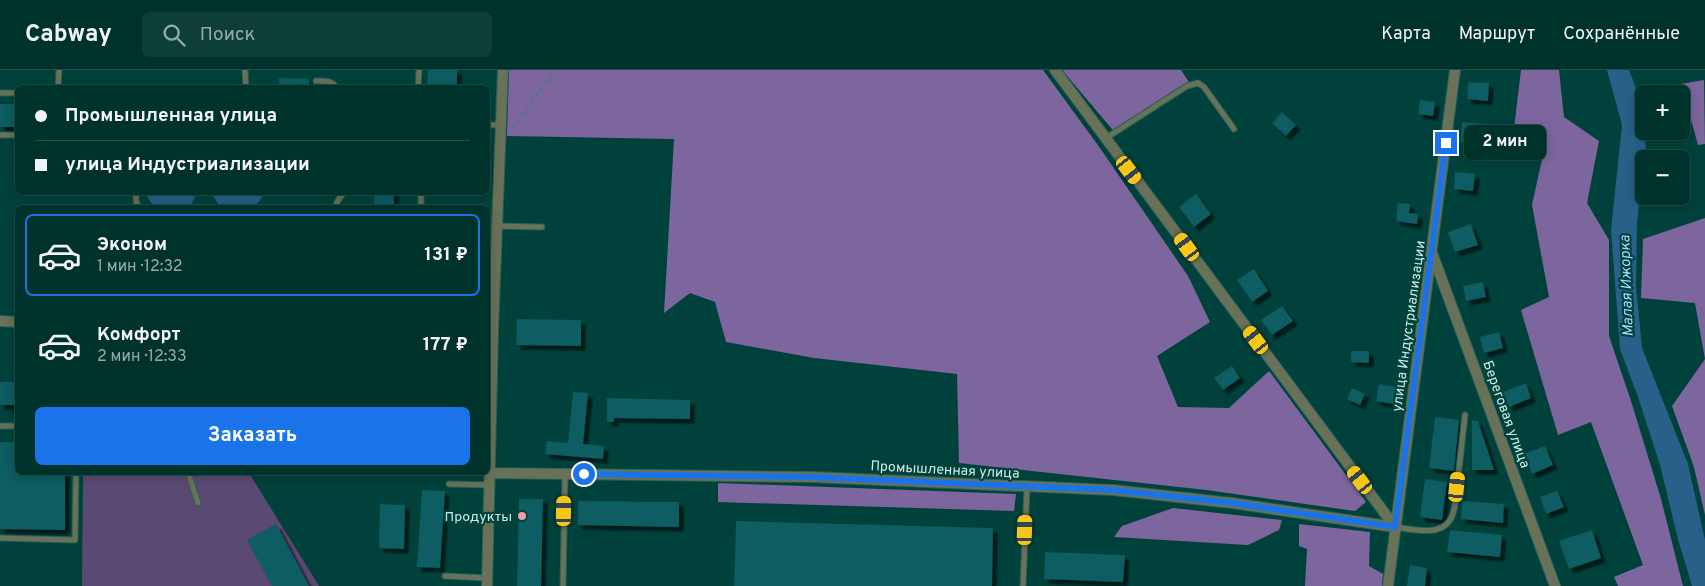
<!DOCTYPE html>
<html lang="ru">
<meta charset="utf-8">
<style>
body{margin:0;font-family:Overpass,sans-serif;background:#0e3e38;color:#f1f3f6;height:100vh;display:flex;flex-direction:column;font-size:19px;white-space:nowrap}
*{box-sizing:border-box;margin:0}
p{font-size:16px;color:#95aaa9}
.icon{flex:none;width:28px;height:28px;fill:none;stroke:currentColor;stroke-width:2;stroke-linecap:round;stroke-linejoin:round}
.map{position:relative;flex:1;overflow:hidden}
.details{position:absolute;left:15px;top:135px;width:475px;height:270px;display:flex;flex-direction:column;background:#00322c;border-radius:8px;box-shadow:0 2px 12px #0003,0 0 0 1px #224d48}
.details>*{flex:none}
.top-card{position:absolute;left:15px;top:15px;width:475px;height:110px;border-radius:8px;box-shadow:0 2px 12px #0003,0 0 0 1px #224d48;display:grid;align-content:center;height:110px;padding:0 20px;background:#00322c}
.controls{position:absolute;left:1635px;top:15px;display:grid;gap:10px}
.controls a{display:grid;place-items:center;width:55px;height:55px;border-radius:8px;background:#00322c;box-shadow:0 2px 12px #0003,0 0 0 1px #224d48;font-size:25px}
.end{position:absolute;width:22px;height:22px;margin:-11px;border:6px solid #1a73e8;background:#fff;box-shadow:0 0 0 2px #fff}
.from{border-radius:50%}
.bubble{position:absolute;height:35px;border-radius:8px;background:#00322c;box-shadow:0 2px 12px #0003,0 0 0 1px #224d48;font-size:16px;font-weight:700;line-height:35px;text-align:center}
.car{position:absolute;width:15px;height:30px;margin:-15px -8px;border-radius:6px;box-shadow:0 0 4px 1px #0007;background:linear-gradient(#f5c518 24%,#345 0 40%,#f5c518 0 76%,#345 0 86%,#f5c518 0)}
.top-card b{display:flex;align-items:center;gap:18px;height:48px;font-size:19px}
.top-card b+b{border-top:1px solid #224d48}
.top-card i{width:12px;height:12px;background:#f1f3f6}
ul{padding:9px 0 0;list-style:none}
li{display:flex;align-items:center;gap:15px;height:82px;margin:0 10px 8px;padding:0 10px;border:2px solid transparent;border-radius:8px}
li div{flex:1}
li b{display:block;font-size:19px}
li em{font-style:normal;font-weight:700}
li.active{border-color:#1a73e8}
li>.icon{width:45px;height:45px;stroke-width:1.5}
.action{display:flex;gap:10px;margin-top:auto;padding:10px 20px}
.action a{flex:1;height:58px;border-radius:8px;background:#1a73e8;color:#fff;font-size:20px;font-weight:700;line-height:58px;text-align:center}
header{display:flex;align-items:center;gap:30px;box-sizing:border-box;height:70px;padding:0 25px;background:#00322c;border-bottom:1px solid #224d48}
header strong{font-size:24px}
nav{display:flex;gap:28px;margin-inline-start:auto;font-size:18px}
.search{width:350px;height:45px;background:#0e3e38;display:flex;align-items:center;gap:12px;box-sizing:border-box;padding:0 18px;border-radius:8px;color:#95aaa9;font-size:19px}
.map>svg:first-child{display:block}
.green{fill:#5a4972}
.forest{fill:#7d659e}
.water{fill:#27618a}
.building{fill:#085d63;filter:url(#shadow)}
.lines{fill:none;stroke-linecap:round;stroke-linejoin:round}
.lane-casing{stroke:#24615a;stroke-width:7}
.street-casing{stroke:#24615a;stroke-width:12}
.path{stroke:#467d76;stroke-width:2;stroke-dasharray:4 4;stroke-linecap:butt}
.lane{stroke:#697258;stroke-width:5}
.street{stroke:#697258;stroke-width:10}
.route{stroke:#1a73e8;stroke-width:6}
.poi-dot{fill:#f19ab0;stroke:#00423b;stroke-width:2}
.labels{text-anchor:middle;stroke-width:4.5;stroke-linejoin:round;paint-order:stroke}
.street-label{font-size:14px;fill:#c9ede6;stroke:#00423b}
.poi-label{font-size:14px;fill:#c9ede6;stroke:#00423b;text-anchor:end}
.water-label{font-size:15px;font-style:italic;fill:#a9d8fe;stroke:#00423b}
</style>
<header>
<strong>Cabway</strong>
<div class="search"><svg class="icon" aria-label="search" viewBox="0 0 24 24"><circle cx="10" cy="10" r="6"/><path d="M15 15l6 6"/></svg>Поиск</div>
<nav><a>Карта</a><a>Маршрут</a><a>Сохранённые</a></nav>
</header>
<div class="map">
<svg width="1705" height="516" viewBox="0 0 1705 516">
<defs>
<filter id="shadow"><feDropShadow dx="4.5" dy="4.5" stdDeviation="1" flood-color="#0009"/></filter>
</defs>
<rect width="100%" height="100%" fill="#00423b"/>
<!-- green -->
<path class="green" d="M83 402 249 403 319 516H82Z"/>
<!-- forest -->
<path class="forest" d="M509 0H1043L1100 78 1188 206 1210 252 1157 286 1178 337 1229 338 1269 301 1366 432 1355 441 1206 420 959 393 957 304 814 288 726 272 715 232 690 223 664 243 674 69 507 66Z
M1062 0H1181L1189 12 1117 65Z
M1521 0H1559L1564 47 1599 71 1587 133 1609 170V266L1632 334 1661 429 1683 516H1618L1614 507 1643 495 1591 352 1558 365 1521 240 1549 227 1532 135 1544 80 1512 75Z
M1704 10 1705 74 1698 75 1681 14Z
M1705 148V445L1694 397 1672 336 1705 289 1695 233 1641 228 1643 169Z
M718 413 1016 424 1014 441 718 432Z
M1173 438 1282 450 1279 460 1248 475 1114 467 1122 456Z
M1299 454 1370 462 1369 496 1383 504 1382 516H1305L1307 479 1299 476Z"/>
<!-- water -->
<path class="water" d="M1607 0H1629L1636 18 1646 76 1637 152 1636 217 1642 278 1688 394 1705 470V516H1692L1678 469 1660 395 1638 327 1620 279 1611 160 1622 55Z
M145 123V122L197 123 192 133 185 138 157 137 152 134Z
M211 123V122L264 123C256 143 241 138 222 137L219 135Z"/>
<!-- building -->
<path class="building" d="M428 0H457V18H427Z
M279 8 309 9V18H279Z
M1468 12 1489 13 1488 31 1467 29Z
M1420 30 1435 32 1433 46 1418 44Z
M0 34H18V57H0Z
M1282 42 1296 55 1286 66 1272 53Z
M1462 52 1487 54 1486 74 1460 72Z
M1455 102 1475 104 1473 121 1454 119Z
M374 122H394V138H374Z
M1196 124 1211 144 1194 157 1179 137Z
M1398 133 1410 134 1409 143 1418 144 1417 154 1396 151Z
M1471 154 1478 175 1455 182 1448 162Z
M1254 199 1268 221 1252 232 1237 210Z
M1483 212 1486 227 1466 231 1463 216Z
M1282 236 1293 251 1272 265 1261 250Z
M517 249 581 250V276L516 275Z
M1499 262 1503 278 1484 283 1480 267Z
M1351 281H1369V293L1351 292Z
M1232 296 1240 308 1223 320 1214 308Z
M0 312H18V335H0Z
M1526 313 1531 328 1509 337 1503 322Z
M1379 314 1396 317 1393 334 1376 331Z
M1352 318 1365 324 1360 335 1347 329Z
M573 322 588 323 583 374 604 376 603 389 545 384 547 371 568 373Z
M607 328 690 330V349L614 348V352H607Z
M1435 347 1459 350 1454 401 1429 398Z
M1472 350 1478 351 1494 400H1472Z
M0 372H18V402H65V460L0 459Z
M1545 376 1553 395 1532 404 1524 384Z
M1425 409 1447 412 1442 450 1420 447Z
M422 420 445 421 440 498 417 497Z
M1557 421 1564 437 1546 444 1540 427Z
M519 429H543L541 516H517Z
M578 431 679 432V457L578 455Z
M1462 431 1504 434 1503 453 1461 449Z
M380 434 405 435 404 479 379 478Z
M736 451 993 458 992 516H734Z
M276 454 309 516H272L247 470Z
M1450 460 1502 465 1500 487 1447 482Z
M1592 460 1601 488 1569 499 1559 471Z
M1045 482 1125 485 1123 512 1044 509Z
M1410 495 1427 498 1425 516H1407Z"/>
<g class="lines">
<defs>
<path id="lane" d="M245 0 246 18
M316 11C323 11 332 10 337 18
M58 18 59 0
M418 18 419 0
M0 23H18
M488 55H501
M0 65H18
M1106 68 1187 16 1198 13 1204 17 1234 59
M136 122V131L139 138
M336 138 337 132 344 122
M421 138V122
M497 156 542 157
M0 356H18
M188 402 198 433
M449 414 490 415
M1395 457C1411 459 1440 467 1450 450 1453 446 1454 440 1455 435L1465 345
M0 468 75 470 76 402
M445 506 487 508
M563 516 565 404
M1023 516 1027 417"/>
<path id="street" d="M1055 0 1395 457
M1432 183 1555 516
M0 251 18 252
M491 403 812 407 1113 420 1232 433 1395 457
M487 516 493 260 503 0
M1388 516 1455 0"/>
</defs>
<!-- lane casing -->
<use href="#lane" class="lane-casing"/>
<!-- street casing -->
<use href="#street" class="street-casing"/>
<!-- path -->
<path class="path" d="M512 58 555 0"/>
<!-- lane -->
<use href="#lane" class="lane"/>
<!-- street -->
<use href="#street" class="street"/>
</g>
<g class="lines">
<!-- route -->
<path class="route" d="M584 404 812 407 1113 420 1232 433 1395 457 1446 73"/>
</g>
<!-- markers -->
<circle class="poi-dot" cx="522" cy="446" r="5"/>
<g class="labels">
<!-- street labels -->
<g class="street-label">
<text transform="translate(1408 256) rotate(-82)" y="5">улица Индустриализации</text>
<text transform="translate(1507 344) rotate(70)" y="5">Береговая улица</text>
<text transform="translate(945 399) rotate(3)" y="5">Промышленная улица</text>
</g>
<!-- poi labels -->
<g class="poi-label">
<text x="512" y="451">Продукты</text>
</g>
<!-- water labels -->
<g class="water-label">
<text transform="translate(1626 216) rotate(-92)" y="5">Малая Ижорка</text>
</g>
</g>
</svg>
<div class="controls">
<a>+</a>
<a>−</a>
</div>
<i class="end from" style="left:584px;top:404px"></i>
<i class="end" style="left:1446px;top:73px"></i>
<div class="bubble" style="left:1464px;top:55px;width:82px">2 мин</div>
<i class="car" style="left:1129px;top:100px;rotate:143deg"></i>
<i class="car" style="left:1187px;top:177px;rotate:324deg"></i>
<i class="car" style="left:1256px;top:270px;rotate:323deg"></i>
<i class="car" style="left:1360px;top:410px;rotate:323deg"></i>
<i class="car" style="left:1457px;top:417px;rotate:6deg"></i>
<i class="car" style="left:564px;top:441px;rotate:1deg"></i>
<i class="car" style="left:1025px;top:460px;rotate:2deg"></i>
<div class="top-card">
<b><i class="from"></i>Промышленная улица</b>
<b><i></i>улица Индустриализации</b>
</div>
<section class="details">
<ul>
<li class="active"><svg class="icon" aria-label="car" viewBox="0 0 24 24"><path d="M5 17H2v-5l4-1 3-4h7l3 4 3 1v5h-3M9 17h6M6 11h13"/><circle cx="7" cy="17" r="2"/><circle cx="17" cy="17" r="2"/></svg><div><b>Эконом</b><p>1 мин · 12:32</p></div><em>131 ₽</em></li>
<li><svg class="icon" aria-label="car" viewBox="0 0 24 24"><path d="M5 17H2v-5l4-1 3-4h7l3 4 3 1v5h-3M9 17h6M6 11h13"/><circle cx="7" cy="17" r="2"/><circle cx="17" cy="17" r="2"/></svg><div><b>Комфорт</b><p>2 мин · 12:33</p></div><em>177 ₽</em></li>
</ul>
<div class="action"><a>Заказать</a></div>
</section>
</div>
